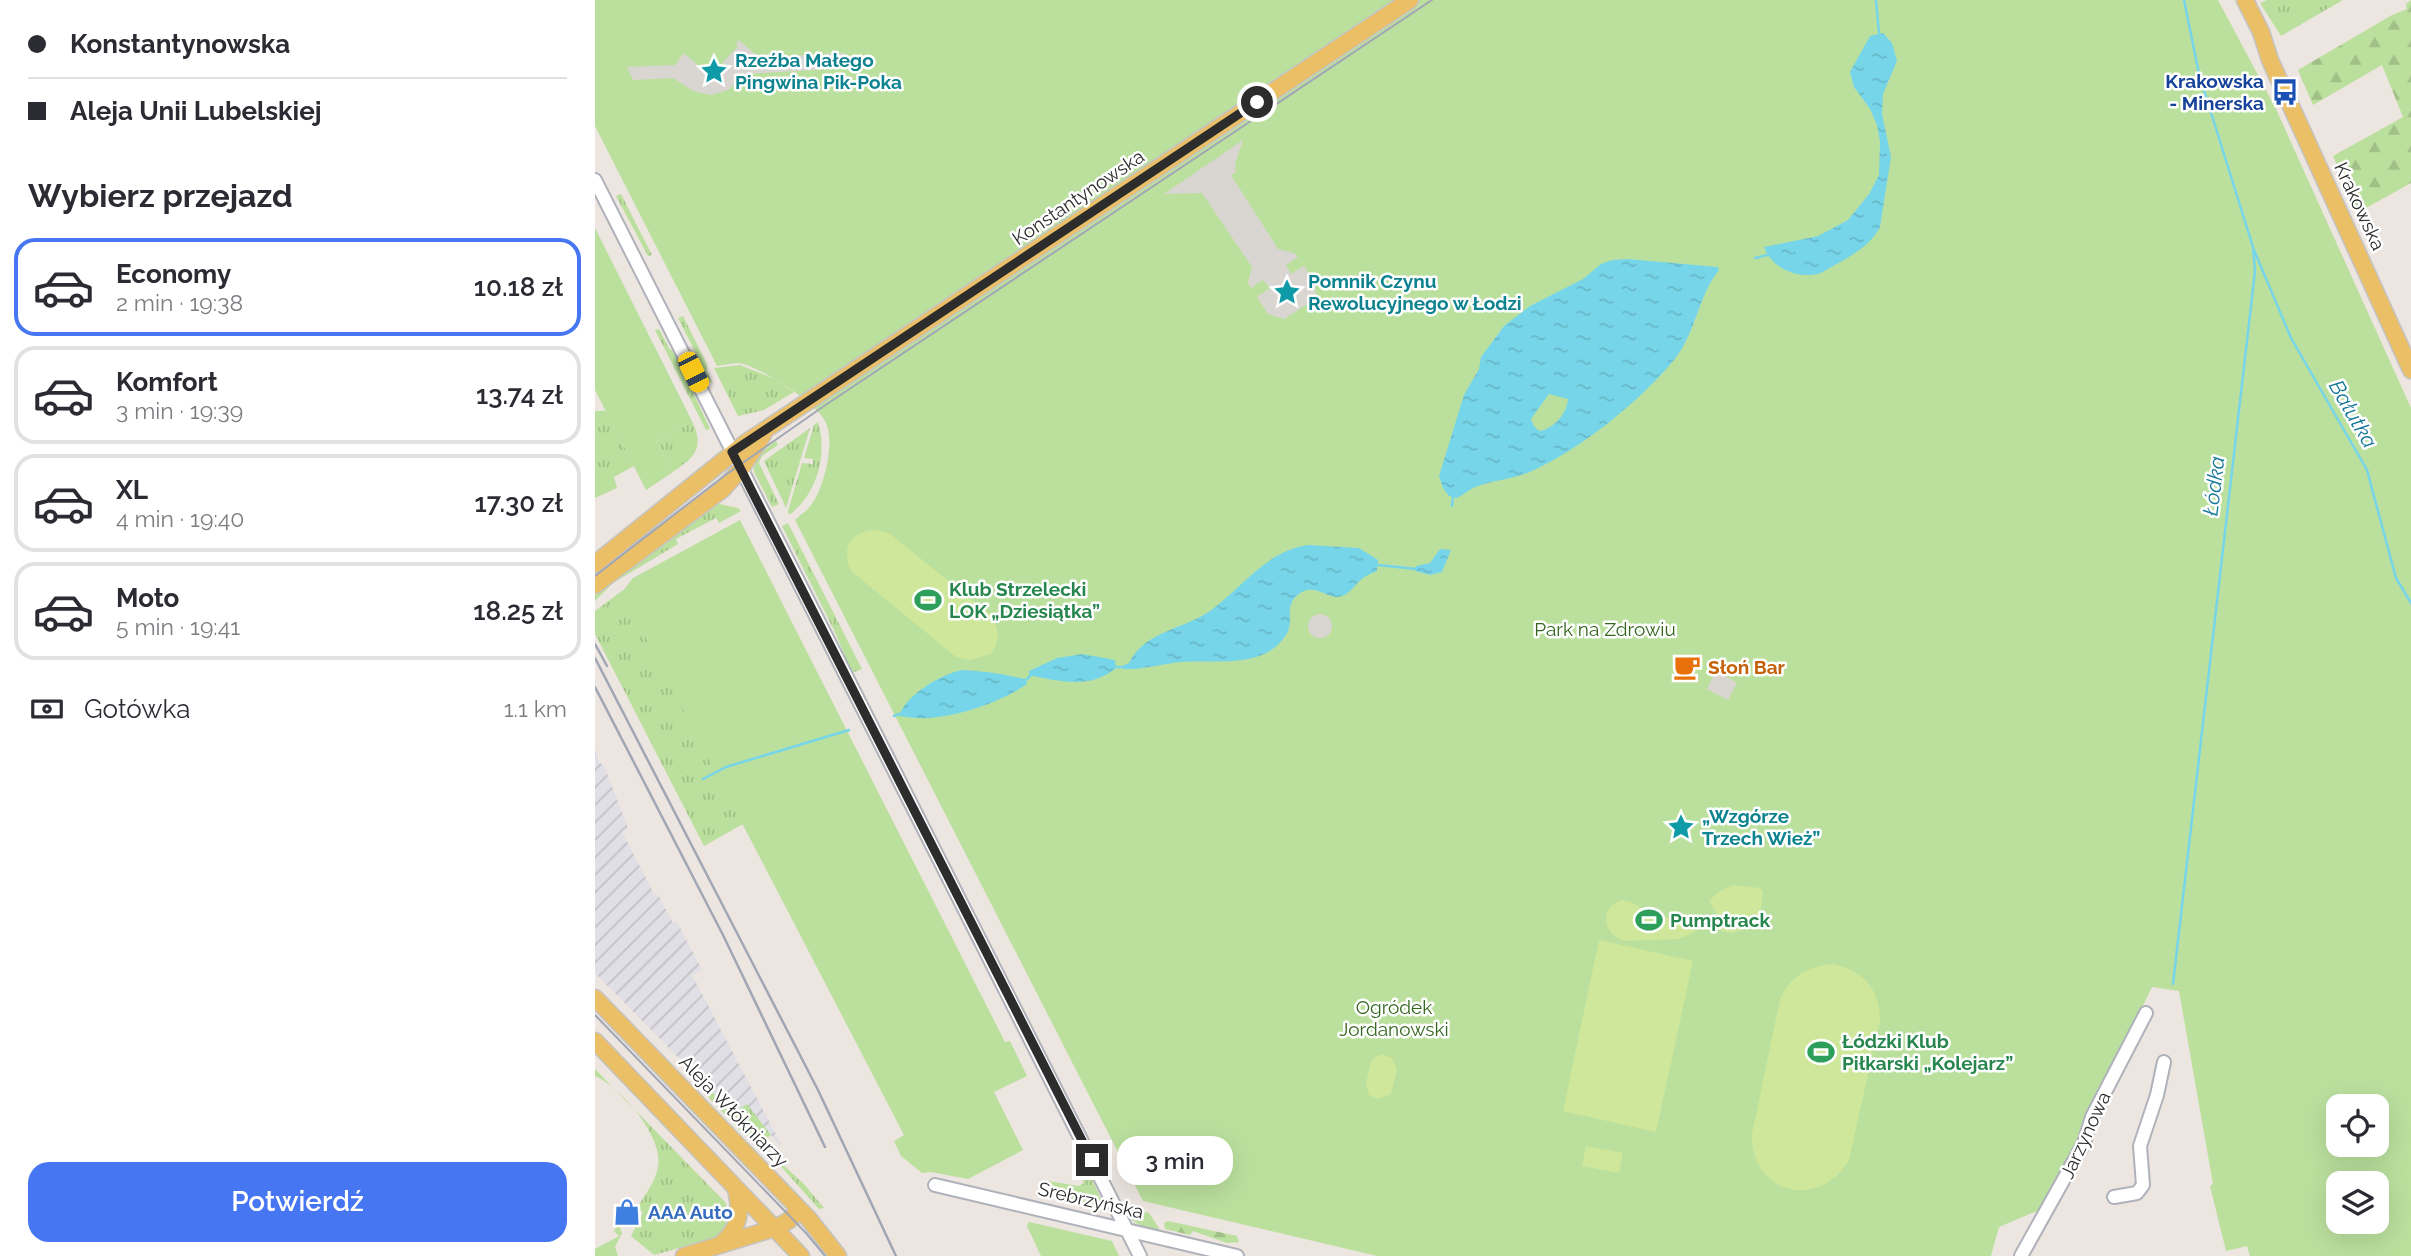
<!DOCTYPE html>
<html lang="pl">
<meta charset="utf-8">
<style>
body{margin:0;font-family:Raleway,sans-serif;background:#f2f2f3;color:#2b2b33;height:100vh;display:flex;flex-direction:column;font-size:26px;white-space:nowrap}
*{box-sizing:border-box;margin:0}
p{font-size:23px;color:#7c7c81}
.icon{flex:none;width:38px;height:38px;fill:none;stroke:currentColor;stroke-width:2;stroke-linecap:round;stroke-linejoin:round}
.map{position:relative;flex:1;overflow:hidden}
.drawer{display:flex;flex-direction:column;background:#fff;width:595px}
.drawer>*{flex:none}
.top-card{display:grid;align-content:center;height:154px;padding:0 28px;background:#fff}
.fabs{position:absolute;left:1731px;top:1094px;display:grid;gap:14px}
.fabs a{display:grid;place-items:center;width:63px;height:63px;border-radius:14px;background:#fff;box-shadow:0 7px 28px #0002;font-size:35px}
.end{position:absolute;width:32px;height:32px;margin:-16px;border:9px solid #2c2c2c;background:#fff;box-shadow:0 0 0 4px #fff}
.from{border-radius:50%}
.bubble{position:absolute;height:49px;border-radius:21px;background:#fff;box-shadow:0 7px 28px #0002;font-size:23px;font-weight:600;line-height:49px;text-align:center}
.car{position:absolute;width:21px;height:42px;margin:-21px -10px;border-radius:9px;box-shadow:0 0 5px 2px #0007;background:linear-gradient(#f5c518 24%,#345 0 40%,#f5c518 0 76%,#345 0 86%,#f5c518 0)}
.top-card b{display:flex;align-items:center;gap:24px;height:66px;font-size:26px}
.top-card b+b{border-top:2px solid #e1e1e2}
.top-card i{width:18px;height:18px;background:#2b2b33}
ul{padding:0;list-style:none}
li{display:flex;align-items:center;gap:21px;height:98px;margin:0 14px 10px;padding:0 14px;border:4px solid #e1e1e2;border-radius:21px}
li div{flex:1}
li b{display:block;font-size:26px}
li em{font-style:normal;font-weight:600}
li.current{border-color:#4776f2}
li>.icon{width:63px;height:63px;stroke-width:1.5}
h2{padding:0 28px;font-size:32px;line-height:84px}
.pay{display:flex;align-items:center;gap:18px;height:77px;padding:0 28px;font-size:26px}
.pay p{margin-inline-start:auto}
.cta{display:flex;gap:14px;margin-top:auto;padding:14px 28px}
.cta a{flex:1;height:80px;border-radius:21px;background:#4776f2;color:#fff;font-size:28px;font-weight:600;line-height:80px;text-align:center}
main{display:flex;flex:1;min-height:0}
.map>svg:first-child{display:block}
.industrial{fill:url(#industrial-furrows)}
.grass{fill:url(#grass-tufts)}
.forest{fill:url(#forest-firs)}
.park{fill:#bbe09e;fill-rule:evenodd}
.pitch{fill:#cee79a}
.plaza{fill:#d9d5d1}
.water{fill:url(#water-ripples);fill-rule:evenodd}
.lines{fill:none;stroke-linecap:round;stroke-linejoin:round}
.stream{stroke:#77d5e9;stroke-width:2.5}
.minor-casing{stroke:#afb2bb;stroke-width:16}
.major-casing{stroke:#c4c4c4;stroke-width:19}
.minor{stroke:#fff;stroke-width:12}
.major{stroke:#ebbf66;stroke-width:16}
.tram{stroke:#a1a6b5;stroke-width:2}
.rail{stroke:#a1a6b5;stroke-width:2.5}
.route{stroke:#2c2c2c;stroke-width:9}
.labels{text-anchor:middle;stroke-width:5;stroke-linejoin:round;paint-order:stroke}
.culture-label{font-size:19px;font-weight:bold;fill:#0d838f;stroke:#fff;text-anchor:start}
.transit-label{font-size:19px;font-weight:bold;fill:#164399;stroke:#fff;text-anchor:end}
.street-label{font-size:19px;fill:#2c2c2c;stroke:#fff}
.leisure-label{font-size:19px;font-weight:bold;fill:#27864d;stroke:#fff;text-anchor:start}
.park-label{font-size:19px;fill:#34661e;stroke:#fff}
.food-label{font-size:19px;font-weight:bold;fill:#c56008;stroke:#fff;text-anchor:start}
.shop-label{font-size:19px;font-weight:bold;fill:#366cbe;stroke:#fff;text-anchor:start}
.water-label{font-size:21px;font-style:italic;fill:#147698;stroke:#fff}
</style>
<main>
<section class="drawer">
<div class="top-card">
<b><i class="from"></i>Konstantynowska</b>
<b><i></i>Aleja Unii Lubelskiej</b>
</div>
<h2>Wybierz przejazd</h2>
<ul>
<li class="current"><svg class="icon" aria-label="car" viewBox="0 0 24 24"><path d="M5 17H2v-5l4-1 3-4h7l3 4 3 1v5h-3M9 17h6M6 11h13"/><circle cx="7" cy="17" r="2"/><circle cx="17" cy="17" r="2"/></svg><div><b>Economy</b><p>2 min · 19:38</p></div><em>10.18 zł</em></li>
<li><svg class="icon" aria-label="car" viewBox="0 0 24 24"><path d="M5 17H2v-5l4-1 3-4h7l3 4 3 1v5h-3M9 17h6M6 11h13"/><circle cx="7" cy="17" r="2"/><circle cx="17" cy="17" r="2"/></svg><div><b>Komfort</b><p>3 min · 19:39</p></div><em>13.74 zł</em></li>
<li><svg class="icon" aria-label="car" viewBox="0 0 24 24"><path d="M5 17H2v-5l4-1 3-4h7l3 4 3 1v5h-3M9 17h6M6 11h13"/><circle cx="7" cy="17" r="2"/><circle cx="17" cy="17" r="2"/></svg><div><b>XL</b><p>4 min · 19:40</p></div><em>17.30 zł</em></li>
<li><svg class="icon" aria-label="car" viewBox="0 0 24 24"><path d="M5 17H2v-5l4-1 3-4h7l3 4 3 1v5h-3M9 17h6M6 11h13"/><circle cx="7" cy="17" r="2"/><circle cx="17" cy="17" r="2"/></svg><div><b>Moto</b><p>5 min · 19:41</p></div><em>18.25 zł</em></li>
</ul>
<div class="pay"><svg class="icon" aria-label="cash" viewBox="0 0 24 24"><path d="M3 7h18v10H3z"/><circle cx="12" cy="12" r="2"/></svg>Gotówka<p>1.1 km</p></div>
<div class="cta"><a>Potwierdź</a></div>
</section>
<div class="map">
<svg width="1816" height="1256" viewBox="0 0 1816 1256">
<defs>
<pattern id="industrial-furrows" width="10" height="10" patternUnits="userSpaceOnUse" patternTransform="scale(1.75)"><rect width="10" height="10" fill="#e0dfe6"/><path d="M-1 1l2-2M0 10L10 0M9 11l2-2" fill="none" stroke="#c0c0c5"/></pattern>
<pattern id="grass-tufts" width="24" height="20" patternUnits="userSpaceOnUse" patternTransform="scale(1.75)"><rect width="24" height="20" fill="#bbe09e"/><path d="M3 7l-1-3M5 7V3M7 7l1-3M15 17l-1-3M17 17v-4M19 17l1-3" fill="none" stroke="#a1c088"/></pattern>
<pattern id="forest-firs" width="22" height="20" patternUnits="userSpaceOnUse" patternTransform="scale(1.75)"><rect width="22" height="20" fill="#bbe09e"/><path d="M5 1l3.5 6h-7zM16 11l3.5 6h-7z" fill="#a1c088"/></pattern>
<pattern id="water-ripples" width="26" height="14" patternUnits="userSpaceOnUse" patternTransform="scale(1.75)"><rect width="26" height="14" fill="#77d5e9"/><path d="M2 4q2-2 4 0t4 0M15 11q2-2 4 0t4 0" fill="none" stroke="#67b7c8"/></pattern>
</defs>
<rect width="100%" height="100%" fill="#ede5df"/>
<!-- industrial -->
<path class="industrial" d="M0 750 4 762 9 766 33 828 27 832 60 896 63 895 78 923 82 922 107 970 97 975 186 1144 184 1145 152 1105 138 1113 0 973Z"/>
<!-- grass -->
<path class="grass" d="M1672 0H1748L1686 36 1665 3Z
M26 194 57 255 53 256 21 196Z
M88 316 112 364V371L118 384 106 375 108 367 83 318Z
M64 329 75 350 78 349 115 429 111 430 60 330Z
M145 365 180 379 199 392 169 410 143 416 119 368Z
M0 411H11L39 466 19 477 22 488 0 498Z
M97 421C110 448 100 457 78 472L61 442Z
M223 422C233 454 222 495 194 515L193 511 207 463 218 464V459L209 458 219 425Z
M215 428 191 508 169 461Z
M181 441 183 445 167 456 164 463 184 504 177 507 159 472C158 455 169 450 181 441Z
M120 503 143 508 146 511 124 523 121 518 81 539 83 544 18 583 0 601V593L25 578Z
M193 523 267 669 257 673 239 630 187 526Z
M28 590 148 824 109 846 0 634V611Z
M0 1069 130 1202 137 1219 127 1236 59 1255 36 1236 48 1212 42 1209 34 1222H28L25 1228 27 1233 20 1247 23 1256H0V1249L24 1236 19 1231 28 1217 34 1220C43 1204 60 1185 63 1167 69 1137 26 1087 0 1076Z
M107 1082 138 1113 152 1104 176 1135 165 1144 208 1183 229 1208 224 1209 165 1143 147 1133 114 1098Z
M481 1146 509 1205 508 1208C484 1211 470 1195 453 1181L484 1186 489 1183 478 1160Z
M539 1206 542 1210 554 1213 564 1228 563 1231C547 1227 537 1224 529 1208Z"/>
<!-- forest -->
<path class="forest" d="M1816 0V183L1762 213 1738 156 1808 117 1787 65 1718 105 1703 70 1797 15 1812 9 1811 4Z
M573 1221 642 1236 644 1242 632 1243 598 1231 595 1235 570 1229 569 1223Z"/>
<!-- park -->
<path class="park" d="M0 0H1623L1681 109 1816 408V1256H1655L1652 1246 1631 1251 1615 1186 1618 1184 1584 991 1557 987 1528 1047 1502 1090 1484 1138 1447 1209 1404 1227 1396 1256H782L548 1201 200 520C205 515 212 511 216 505 229 489 240 443 231 423 224 404 163 365 143 363 137 363 129 365 122 366L0 126ZM1743 1106H1782V1144H1743ZM1743 1183H1782V1222H1743Z
M0 228 97 421 61 442 78 472 51 490 0 390Z
M145 520 410 1042 415 1041 432 1076 399 1092 428 1150 373 1179 336 1172 327 1173 306 1156 299 1141 309 1135 27 592 38 578Z
M434 1222 517 1241 524 1256H446L432 1226Z"/>
<!-- pitch -->
<path class="pitch" d="M279 530 294 533 398 617C404 630 405 642 396 654L375 660 361 657 256 571C246 550 255 531 279 530Z
M1137 885 1165 888 1168 892 1166 910 1163 920 1158 925 1137 933 1127 931 1123 925V916L1114 901 1122 893Z
M1027 900 1036 902 1062 917 1097 919 1101 928 1099 933 1083 939 1030 941C1008 935 1003 907 1027 900Z
M1004 940 1098 961 1061 1132 968 1111Z
M1237 964C1267 970 1285 988 1285 1020L1254 1160C1224 1211 1155 1194 1157 1134L1185 999C1196 976 1212 967 1237 964Z
M786 1054 797 1058 802 1069 796 1094 783 1099 774 1095 771 1084 776 1061Z
M991 1146 1028 1153 1024 1173 987 1166Z"/>
<!-- plaza -->
<path class="plaza" d="M144 40 161 55 171 54 175 57 250 53 243 67 239 66 237 69 152 74 133 90 116 95 98 91 78 78 38 80 32 67 80 65 89 53 107 69 115 72 119 68H123L143 46 141 44Z
M648 140 640 164 641 172 636 175 683 249 699 253 703 257 691 265 696 274 709 266 721 283 720 299 689 319 673 314 662 297 675 288 668 280 656 288 653 283 657 267 607 193 569 194Z
M713 626a12 12 0 1 1 24 0a12 12 0 1 1-24 0Z
M1121 671 1142 683 1133 700 1112 689Z"/>
<!-- water -->
<path class="water" d="M1288 33 1297 43 1302 61 1288 94 1287 114 1296 157 1285 227C1274 249 1246 261 1226 273 1204 280 1177 269 1169 247L1223 236 1253 220 1274 194 1284 175 1285 142 1282 125 1275 109 1259 87 1255 72 1275 36Z
M1033 259 1123 267 1124 270C1103 296 1101 333 1079 360 1045 401 986 449 937 471 919 479 898 480 880 487 874 490 868 495 862 498L854 496 848 488 844 476 869 395 884 369 886 357 909 326 935 306 988 279 1006 264 1017 260ZM954 394 973 399C972 413 959 429 944 431L939 426 936 419Z
M713 545 764 548 783 560 782 571C777 573 772 575 768 578 760 584 754 596 743 597 730 597 721 585 707 592 686 604 701 620 691 635 668 670 621 659 586 662 566 664 548 670 528 669L527 666 534 663C550 631 587 630 615 611 648 587 671 551 713 545Z
M845 549 856 550 847 572 835 575 820 571 821 566 835 563Z
M487 654 520 660 521 668C495 690 462 681 434 675V671L462 658Z
M367 670C389 671 409 674 430 679L432 684C408 701 363 717 332 718 323 719 314 717 304 716 311 695 346 674 367 670Z"/>
<g class="lines">
<!-- stream -->
<path class="stream" d="M1281 0 1284 33
M1659 250 1696 338 1772 470 1801 578 1816 603
M1160 258 1172 255
M857 506 858 497
M783 565 821 569
M521 667H527
M431 680 435 676
M299 716 304 714
M108 779 131 767 254 730
M1578 984 1660 271 1658 247 1604 74 1589 0"/>
<defs>
<path id="minor" d="M0 180 545 1256
M340 1185 642 1256
M1519 1197 1542 1193 1548 1185 1545 1146 1562 1095 1569 1062
M1426 1256 1489 1143 1497 1117 1551 1013"/>
<path id="major" d="M1650 0 1666 32 1675 60 1816 370
M0 564 149 444 815 0
M0 585 128 489 146 469 168 435
M0 998 213 1218 243 1256
M0 1041 206 1256
M127 1243C146 1226 146 1212 141 1189
M89 1256 180 1228 193 1221 205 1210"/>
</defs>
<!-- minor casing -->
<use href="#minor" class="minor-casing"/>
<!-- major casing -->
<use href="#major" class="major-casing"/>
<!-- minor -->
<use href="#minor" class="minor"/>
<!-- major -->
<use href="#major" class="major"/>
<!-- tram -->
<path class="tram" d="M0 576 129 476 229 406 837 0
M0 1015 211 1233 230 1256"/>
<!-- rail -->
<path class="rail" d="M0 644 12 666
M0 658 223 1090 301 1256
M0 687 128 935 230 1147"/>
</g>
<g class="lines">
<!-- route -->
<path class="route" d="M497 1160 137 452 662 102"/>
</g>
<!-- icons -->
<defs>
<symbol id="sight-bare" viewBox="-9 -9 18 18"><path d="M0-6L1.8-2.2L6-1.7L2.9 1.2L3.7 5.4L0 3.3L-3.7 5.4L-2.9 1.2L-6-1.7L-1.8-2.2Z" fill="#0f9aa8" stroke="#fff" stroke-width="2.5" paint-order="stroke"/></symbol>
<symbol id="bus-bare" viewBox="-9 -9 18 18"><path d="M-5-6H5V4H4V6H2V4H-2V6H-4V4H-5ZM-3.5-4V0h7V-4ZM-3.5 1.2v1.5H-2V1.2ZM2 1.2v1.5H3.5V1.2Z" fill="#1a4fb4" stroke="#fff" stroke-width="2.5" paint-order="stroke"/></symbol>
<symbol id="stadium-bare" viewBox="-9 -9 18 18"><path d="M0-5a6.5 5 0 1 0 0 10a6.5 5 0 1 0 0-10ZM-3.5-1.8h7v3.6h-7Z" fill="#2e9e5b" stroke="#fff" stroke-width="2.5" paint-order="stroke"/></symbol>
<symbol id="cafe-bare" viewBox="-9 -9 18 18"><path d="M-5.5-4.5H6V0H3Q3 3.5 0 3.5H-2.5Q-5.5 3.5-5.5 0ZM3-3.2v2h1.7v-2ZM-6 4.5H4V6H-6Z" fill="#e8710a" stroke="#fff" stroke-width="2.5" paint-order="stroke"/></symbol>
<symbol id="shop-bare" viewBox="-9 -9 18 18"><path d="M-5-2.5h2.3a2.7 3.5 0 0 1 5.4 0H5L5.5 6h-11ZM-1.5-2.5h3a1.5 2.3 0 0 0-3 0Z" fill="#3f7fe0" stroke="#fff" stroke-width="2.5" paint-order="stroke"/></symbol>
</defs>
<g fill-rule="evenodd">
<use href="#sight-bare" x="100" y="52" width="38" height="38"/>
<use href="#bus-bare" x="1671" y="73" width="38" height="38"/>
<use href="#sight-bare" x="673" y="273" width="38" height="38"/>
<use href="#stadium-bare" x="314" y="581" width="38" height="38"/>
<use href="#cafe-bare" x="1073" y="648" width="38" height="38"/>
<use href="#sight-bare" x="1067" y="808" width="38" height="38"/>
<use href="#stadium-bare" x="1035" y="901" width="38" height="38"/>
<use href="#stadium-bare" x="1207" y="1033" width="38" height="38"/>
<use href="#shop-bare" x="13" y="1193" width="38" height="38"/>
</g>
<g class="labels">
<!-- culture labels -->
<g class="culture-label">
<text x="140" y="67">Rzeźba Małego<tspan x="140" dy="22">Pingwina Pik-Poka</tspan></text>
<text x="713" y="288">Pomnik Czynu<tspan x="713" dy="22">Rewolucyjnego w Łodzi</tspan></text>
<text x="1107" y="823">„Wzgórze<tspan x="1107" dy="22">Trzech Wież”</tspan></text>
</g>
<!-- transit labels -->
<g class="transit-label">
<text x="1669" y="88">Krakowska<tspan x="1669" dy="22">- Minerska</tspan></text>
</g>
<!-- street labels -->
<g class="street-label">
<text transform="translate(483 197) rotate(-34)" y="7">Konstantynowska</text>
<text transform="translate(1765 206) rotate(65)" y="7">Krakowska</text>
<text transform="translate(139 1111) rotate(46)" y="7">Aleja Włókniarzy</text>
<text transform="translate(1490 1135) rotate(-65)" y="7">Jarzynowa</text>
<text transform="translate(496 1200) rotate(13)" y="7">Srebrzyńska</text>
</g>
<!-- leisure labels -->
<g class="leisure-label">
<text x="354" y="596">Klub Strzelecki<tspan x="354" dy="22">LOK „Dziesiątka”</tspan></text>
<text x="1075" y="927">Pumptrack</text>
<text x="1247" y="1048">Łódzki Klub<tspan x="1247" dy="22">Piłkarski „Kolejarz”</tspan></text>
</g>
<!-- park labels -->
<g class="park-label">
<text x="1010" y="636">Park na Zdrowiu</text>
<text x="799" y="1014">Ogródek<tspan x="799" dy="22">Jordanowski</tspan></text>
</g>
<!-- food labels -->
<g class="food-label">
<text x="1113" y="674">Słoń Bar</text>
</g>
<!-- shop labels -->
<g class="shop-label">
<text x="53" y="1219">AAA Auto</text>
</g>
<!-- water labels -->
<g class="water-label">
<text transform="translate(1758 414) rotate(60)" y="7">Bałutka</text>
<text transform="translate(1619 486) rotate(-83)" y="7">Łódka</text>
</g>
</g>
</svg>
<div class="fabs">
<a><svg class="icon" aria-label="locate" viewBox="0 0 24 24"><circle cx="12" cy="12" r="6"/><path d="M12 2v4M12 18v4M2 12h4M18 12h4"/></svg></a>
<a><svg class="icon" aria-label="layers" viewBox="0 0 24 24"><path d="M12 4l9 5-9 5-9-5zM3 14l9 5 9-5"/></svg></a>
</div>
<i class="end from" style="left:662px;top:102px"></i>
<i class="end" style="left:497px;top:1160px"></i>
<div class="bubble" style="left:522px;top:1136px;width:116px">3 min</div>
<i class="car" style="left:98px;top:372px;rotate:154deg"></i>
</div>
</main>
